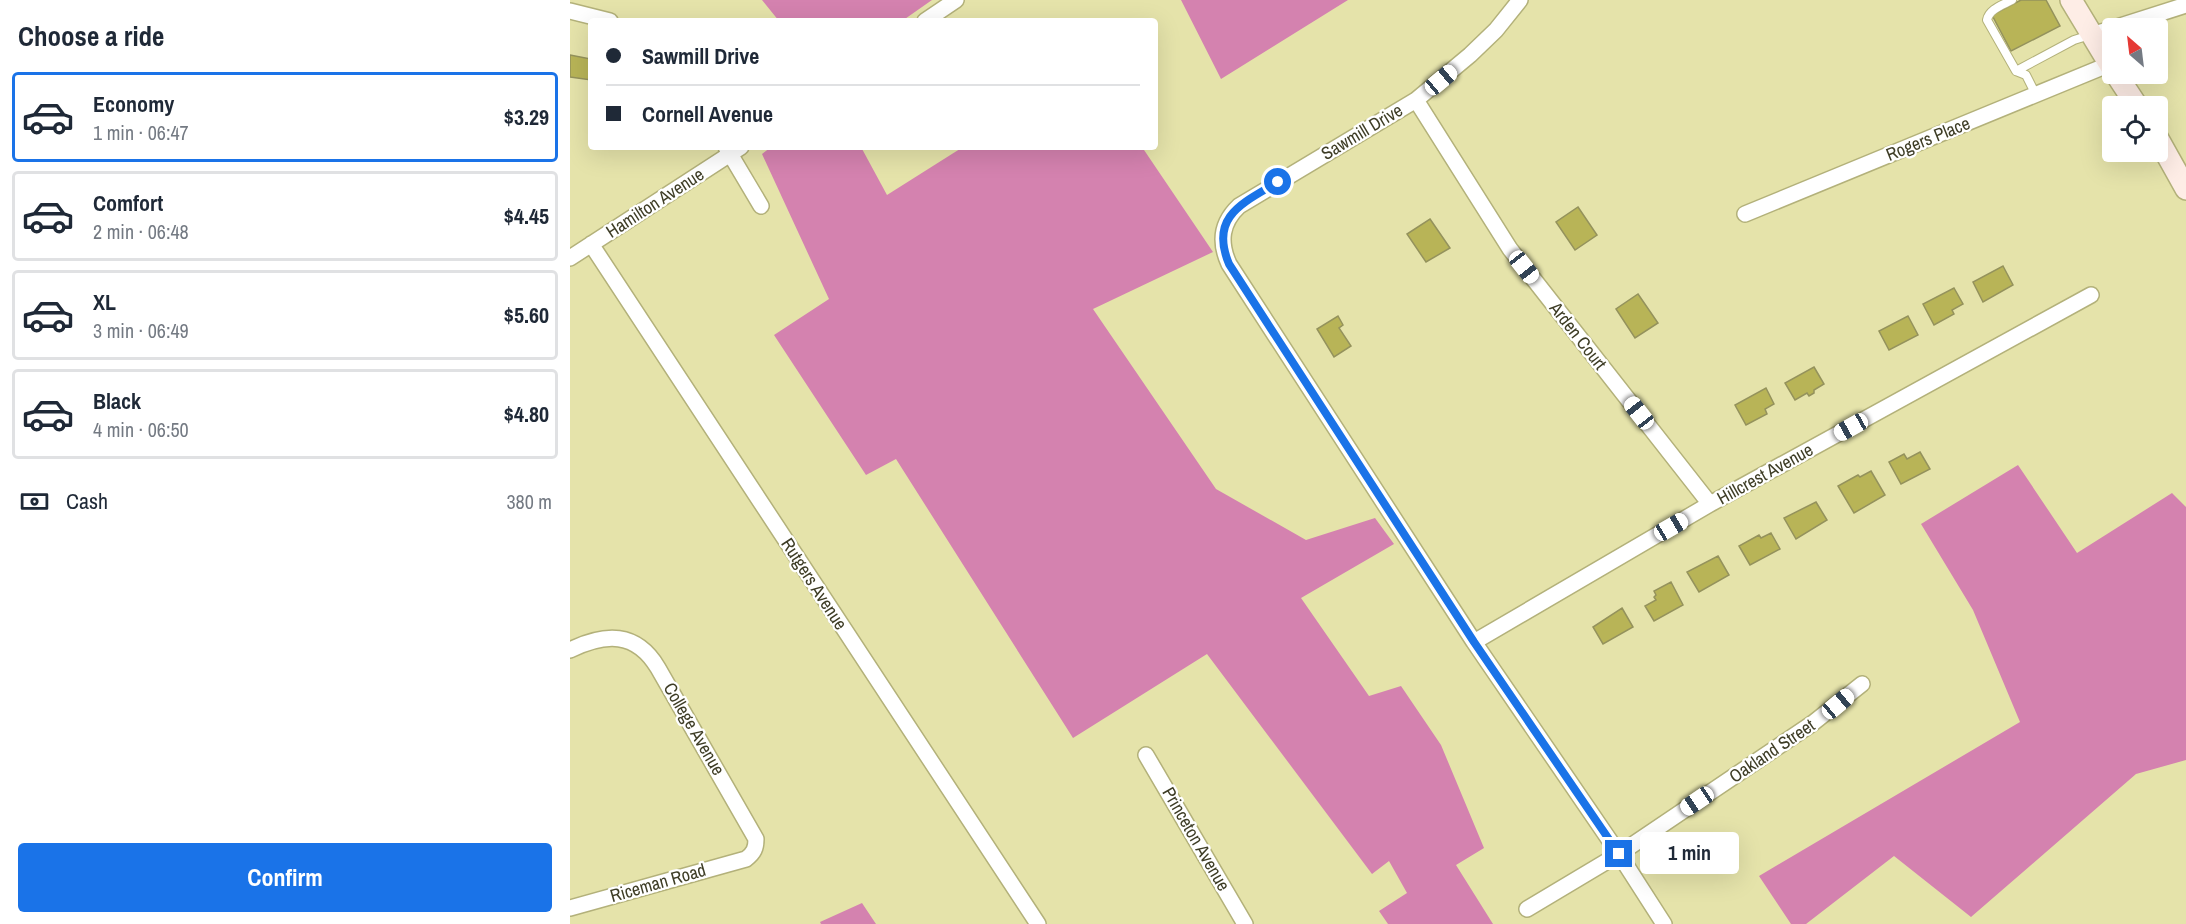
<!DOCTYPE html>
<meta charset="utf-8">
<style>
body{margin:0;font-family:"Archivo Narrow",sans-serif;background:#f2f2f3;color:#1f2937;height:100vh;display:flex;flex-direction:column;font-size:22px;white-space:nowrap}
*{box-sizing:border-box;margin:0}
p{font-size:20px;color:#747a83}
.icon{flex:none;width:33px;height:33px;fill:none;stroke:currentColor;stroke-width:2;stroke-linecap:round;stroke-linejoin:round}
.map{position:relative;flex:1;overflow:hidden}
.side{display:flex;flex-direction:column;background:#fff;width:570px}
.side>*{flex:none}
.guide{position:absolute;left:18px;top:18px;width:570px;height:132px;border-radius:6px;box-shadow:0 6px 24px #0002;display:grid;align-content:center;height:132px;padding:0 18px;background:#fff}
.needle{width:39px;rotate:332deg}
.controls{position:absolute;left:1532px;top:18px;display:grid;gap:12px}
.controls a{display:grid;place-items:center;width:66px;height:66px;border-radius:6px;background:#fff;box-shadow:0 6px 24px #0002;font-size:30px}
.end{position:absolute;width:27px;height:27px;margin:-14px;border:8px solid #1a73e8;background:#fff;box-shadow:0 0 0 3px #fff}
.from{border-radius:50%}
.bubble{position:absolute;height:42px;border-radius:6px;background:#fff;box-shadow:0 6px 24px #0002;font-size:20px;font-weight:800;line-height:42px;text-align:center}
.car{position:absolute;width:18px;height:36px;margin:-18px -9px;border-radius:8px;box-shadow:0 0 4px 2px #0007;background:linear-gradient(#fff 24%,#345 0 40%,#fff 0 76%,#345 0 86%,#fff 0)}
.guide b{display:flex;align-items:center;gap:21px;height:57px;font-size:22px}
.guide b+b{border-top:2px solid #e0e1e3}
.guide i{width:15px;height:15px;background:#1f2937}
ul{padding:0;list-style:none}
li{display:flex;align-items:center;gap:18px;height:90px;margin:0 12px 9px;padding:0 6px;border:3px solid #e0e1e3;border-radius:6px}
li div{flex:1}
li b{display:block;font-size:22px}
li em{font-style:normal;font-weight:800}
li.active{border-color:#1a73e8}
li>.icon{width:54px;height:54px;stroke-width:1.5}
h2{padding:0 18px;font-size:27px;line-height:72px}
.pay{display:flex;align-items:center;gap:15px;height:66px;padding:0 18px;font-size:22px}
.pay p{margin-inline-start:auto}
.button{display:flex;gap:12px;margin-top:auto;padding:12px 18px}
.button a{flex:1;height:69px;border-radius:6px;background:#1a73e8;color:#fff;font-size:24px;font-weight:800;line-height:69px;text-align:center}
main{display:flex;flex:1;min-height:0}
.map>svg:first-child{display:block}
.forest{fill:#d482af}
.building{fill:#b8b457;stroke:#94925c;stroke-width:1.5}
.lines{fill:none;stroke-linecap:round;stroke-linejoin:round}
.service-casing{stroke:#b3b17a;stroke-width:10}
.minor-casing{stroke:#b3b17a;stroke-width:18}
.secondary-casing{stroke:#b3b17a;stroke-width:24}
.service{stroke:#fff;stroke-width:8}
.minor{stroke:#fff;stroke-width:15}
.secondary{stroke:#feede6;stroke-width:21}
.route{stroke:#1a73e8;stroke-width:8}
.labels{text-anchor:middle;stroke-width:4.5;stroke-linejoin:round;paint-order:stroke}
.street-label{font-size:18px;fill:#3e3d26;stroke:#fff}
</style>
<main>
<section class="side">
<h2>Choose a ride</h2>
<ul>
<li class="active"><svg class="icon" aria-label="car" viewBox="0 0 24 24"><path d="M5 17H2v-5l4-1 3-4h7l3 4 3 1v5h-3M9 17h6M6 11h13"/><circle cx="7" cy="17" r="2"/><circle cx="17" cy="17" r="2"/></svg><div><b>Economy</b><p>1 min · 06:47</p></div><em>$3.29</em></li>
<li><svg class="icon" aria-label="car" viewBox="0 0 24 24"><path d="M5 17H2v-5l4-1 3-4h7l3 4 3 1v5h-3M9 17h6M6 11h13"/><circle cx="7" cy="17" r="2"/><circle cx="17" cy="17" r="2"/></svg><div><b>Comfort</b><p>2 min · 06:48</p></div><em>$4.45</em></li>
<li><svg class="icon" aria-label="car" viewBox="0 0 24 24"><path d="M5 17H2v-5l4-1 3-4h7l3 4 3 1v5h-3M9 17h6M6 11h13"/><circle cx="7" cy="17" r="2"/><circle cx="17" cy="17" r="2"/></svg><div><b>XL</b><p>3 min · 06:49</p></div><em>$5.60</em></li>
<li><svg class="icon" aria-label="car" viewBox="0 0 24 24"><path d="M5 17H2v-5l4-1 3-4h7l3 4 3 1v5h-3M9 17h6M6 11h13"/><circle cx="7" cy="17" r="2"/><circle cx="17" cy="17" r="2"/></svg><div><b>Black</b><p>4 min · 06:50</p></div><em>$4.80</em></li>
</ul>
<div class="pay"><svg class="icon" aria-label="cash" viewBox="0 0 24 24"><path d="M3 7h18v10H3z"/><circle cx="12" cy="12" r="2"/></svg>Cash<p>380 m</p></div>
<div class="button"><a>Confirm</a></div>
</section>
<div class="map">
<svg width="1616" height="924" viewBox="0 0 1616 924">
<rect width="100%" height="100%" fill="#e5e3aa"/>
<!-- forest -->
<path class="forest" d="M192 0H362L332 21H209Z
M611 0H778L651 79Z
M201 147H291L317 195 393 147H572L643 252 523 309 646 489 736 540 805 518 824 544 731 598 799 696 831 686 871 745 914 848 886 865 923 924H818L809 911 837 893 819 861 802 874 637 654 503 738 326 459 296 475 204 335 259 299 192 154Z
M1448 465 1507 553 1602 493 1616 507V760L1566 774 1401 917 1324 856 1236 924H1221L1189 876 1450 722 1403 610 1351 524Z
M292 903 306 924H251L250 922Z"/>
<!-- building -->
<path class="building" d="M1451 0H1476L1490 26 1441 51 1422 15Z
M0 55 21 59V80L0 77Z
M1008 207 1027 235 1005 250 986 222Z
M860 219 880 248 856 262 837 234Z
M1433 266 1443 285 1413 302 1403 282Z
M1384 288 1393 304 1382 310 1384 314 1364 325 1353 304Z
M1068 294 1088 323 1065 338 1046 309Z
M768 316 773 325 769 328 781 346 764 357 747 329Z
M1338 316 1348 335 1319 350 1309 331Z
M1244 367 1254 384 1244 390V393L1239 396 1237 393 1225 400 1215 383Z
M1196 388 1204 404 1195 409 1197 414 1176 425 1165 405Z
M1350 452 1360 469 1331 484 1319 462 1334 454 1337 459Z
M1301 471 1315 495 1284 513 1268 486 1288 475 1290 477Z
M1246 502 1257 520 1226 539 1214 518Z
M1201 533 1210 549 1180 565 1169 546 1189 535 1191 538Z
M1148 556 1159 575 1129 592 1117 572Z
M1101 582 1113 605 1084 621 1075 606 1086 600 1084 597 1086 595 1084 591Z
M1052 608 1063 627 1033 644 1023 627Z"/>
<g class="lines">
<defs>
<path id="service" d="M1442 0C1433 5 1419 9 1417 20L1446 71 1456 75 1466 95
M1446 71 1504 40 1520 35"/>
<path id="minor" d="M950 0 926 30 900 55 846 100 669 206C651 223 649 242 659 264L904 642 1049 854 1094 924
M0 11 40 21
M355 21 386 0
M1522 35 1616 5
M846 100 940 249 1140 504
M156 147 191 206
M1175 214 1540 64
M21 244 468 924
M0 258 171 147
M904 642 1140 504 1521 295
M0 650C35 633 66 631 88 668L186 839C186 848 184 853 176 859L0 908
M576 755 675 924
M957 909 1049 854 1243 723 1292 684"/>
<path id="secondary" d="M1501 0 1542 68
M1546 74 1567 106
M1587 137 1616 189"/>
</defs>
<!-- service casing -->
<use href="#service" class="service-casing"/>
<!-- minor casing -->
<use href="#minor" class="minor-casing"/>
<!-- secondary casing -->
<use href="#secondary" class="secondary-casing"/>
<!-- service -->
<use href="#service" class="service"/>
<!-- minor -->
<use href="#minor" class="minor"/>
<!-- secondary -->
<use href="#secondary" class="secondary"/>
</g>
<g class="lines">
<!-- route -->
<path class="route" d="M708 182C673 203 639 216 659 264L904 642 1049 854"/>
</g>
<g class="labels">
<!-- street labels -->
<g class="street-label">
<text transform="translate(792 132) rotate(-31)" y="6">Sawmill Drive</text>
<text transform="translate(1358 139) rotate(-22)" y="6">Rogers Place</text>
<text transform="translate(85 203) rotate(-33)" y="6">Hamilton Avenue</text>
<text transform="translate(1008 336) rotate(52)" y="6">Arden Court</text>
<text transform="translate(1195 474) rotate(-29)" y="6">Hillcrest Avenue</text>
<text transform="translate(244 584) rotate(57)" y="6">Rutgers Avenue</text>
<text transform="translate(124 729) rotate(60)" y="6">College Avenue</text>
<text transform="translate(1202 751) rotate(-34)" y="6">Oakland Street</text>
<text transform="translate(626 839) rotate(60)" y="6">Princeton Avenue</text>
<text transform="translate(88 883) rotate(-16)" y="6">Riceman Road</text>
</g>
</g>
</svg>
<div class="controls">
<a><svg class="needle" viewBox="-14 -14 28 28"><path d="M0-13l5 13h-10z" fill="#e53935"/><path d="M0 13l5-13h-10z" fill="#747a83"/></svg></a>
<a><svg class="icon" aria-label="locate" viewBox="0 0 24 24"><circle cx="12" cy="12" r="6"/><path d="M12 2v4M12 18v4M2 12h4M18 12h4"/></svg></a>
</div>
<i class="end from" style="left:708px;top:182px"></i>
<i class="end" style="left:1049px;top:854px"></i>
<div class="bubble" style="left:1070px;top:832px;width:99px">1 min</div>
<i class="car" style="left:871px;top:80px;rotate:50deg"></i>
<i class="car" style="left:954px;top:267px;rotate:142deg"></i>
<i class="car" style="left:1069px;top:413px;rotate:322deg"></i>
<i class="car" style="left:1281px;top:427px;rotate:241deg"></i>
<i class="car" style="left:1101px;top:527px;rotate:60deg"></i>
<i class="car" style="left:1268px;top:704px;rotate:50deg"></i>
<i class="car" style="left:1127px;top:801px;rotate:236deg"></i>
<div class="guide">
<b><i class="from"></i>Sawmill Drive</b>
<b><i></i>Cornell Avenue</b>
</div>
</div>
</main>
